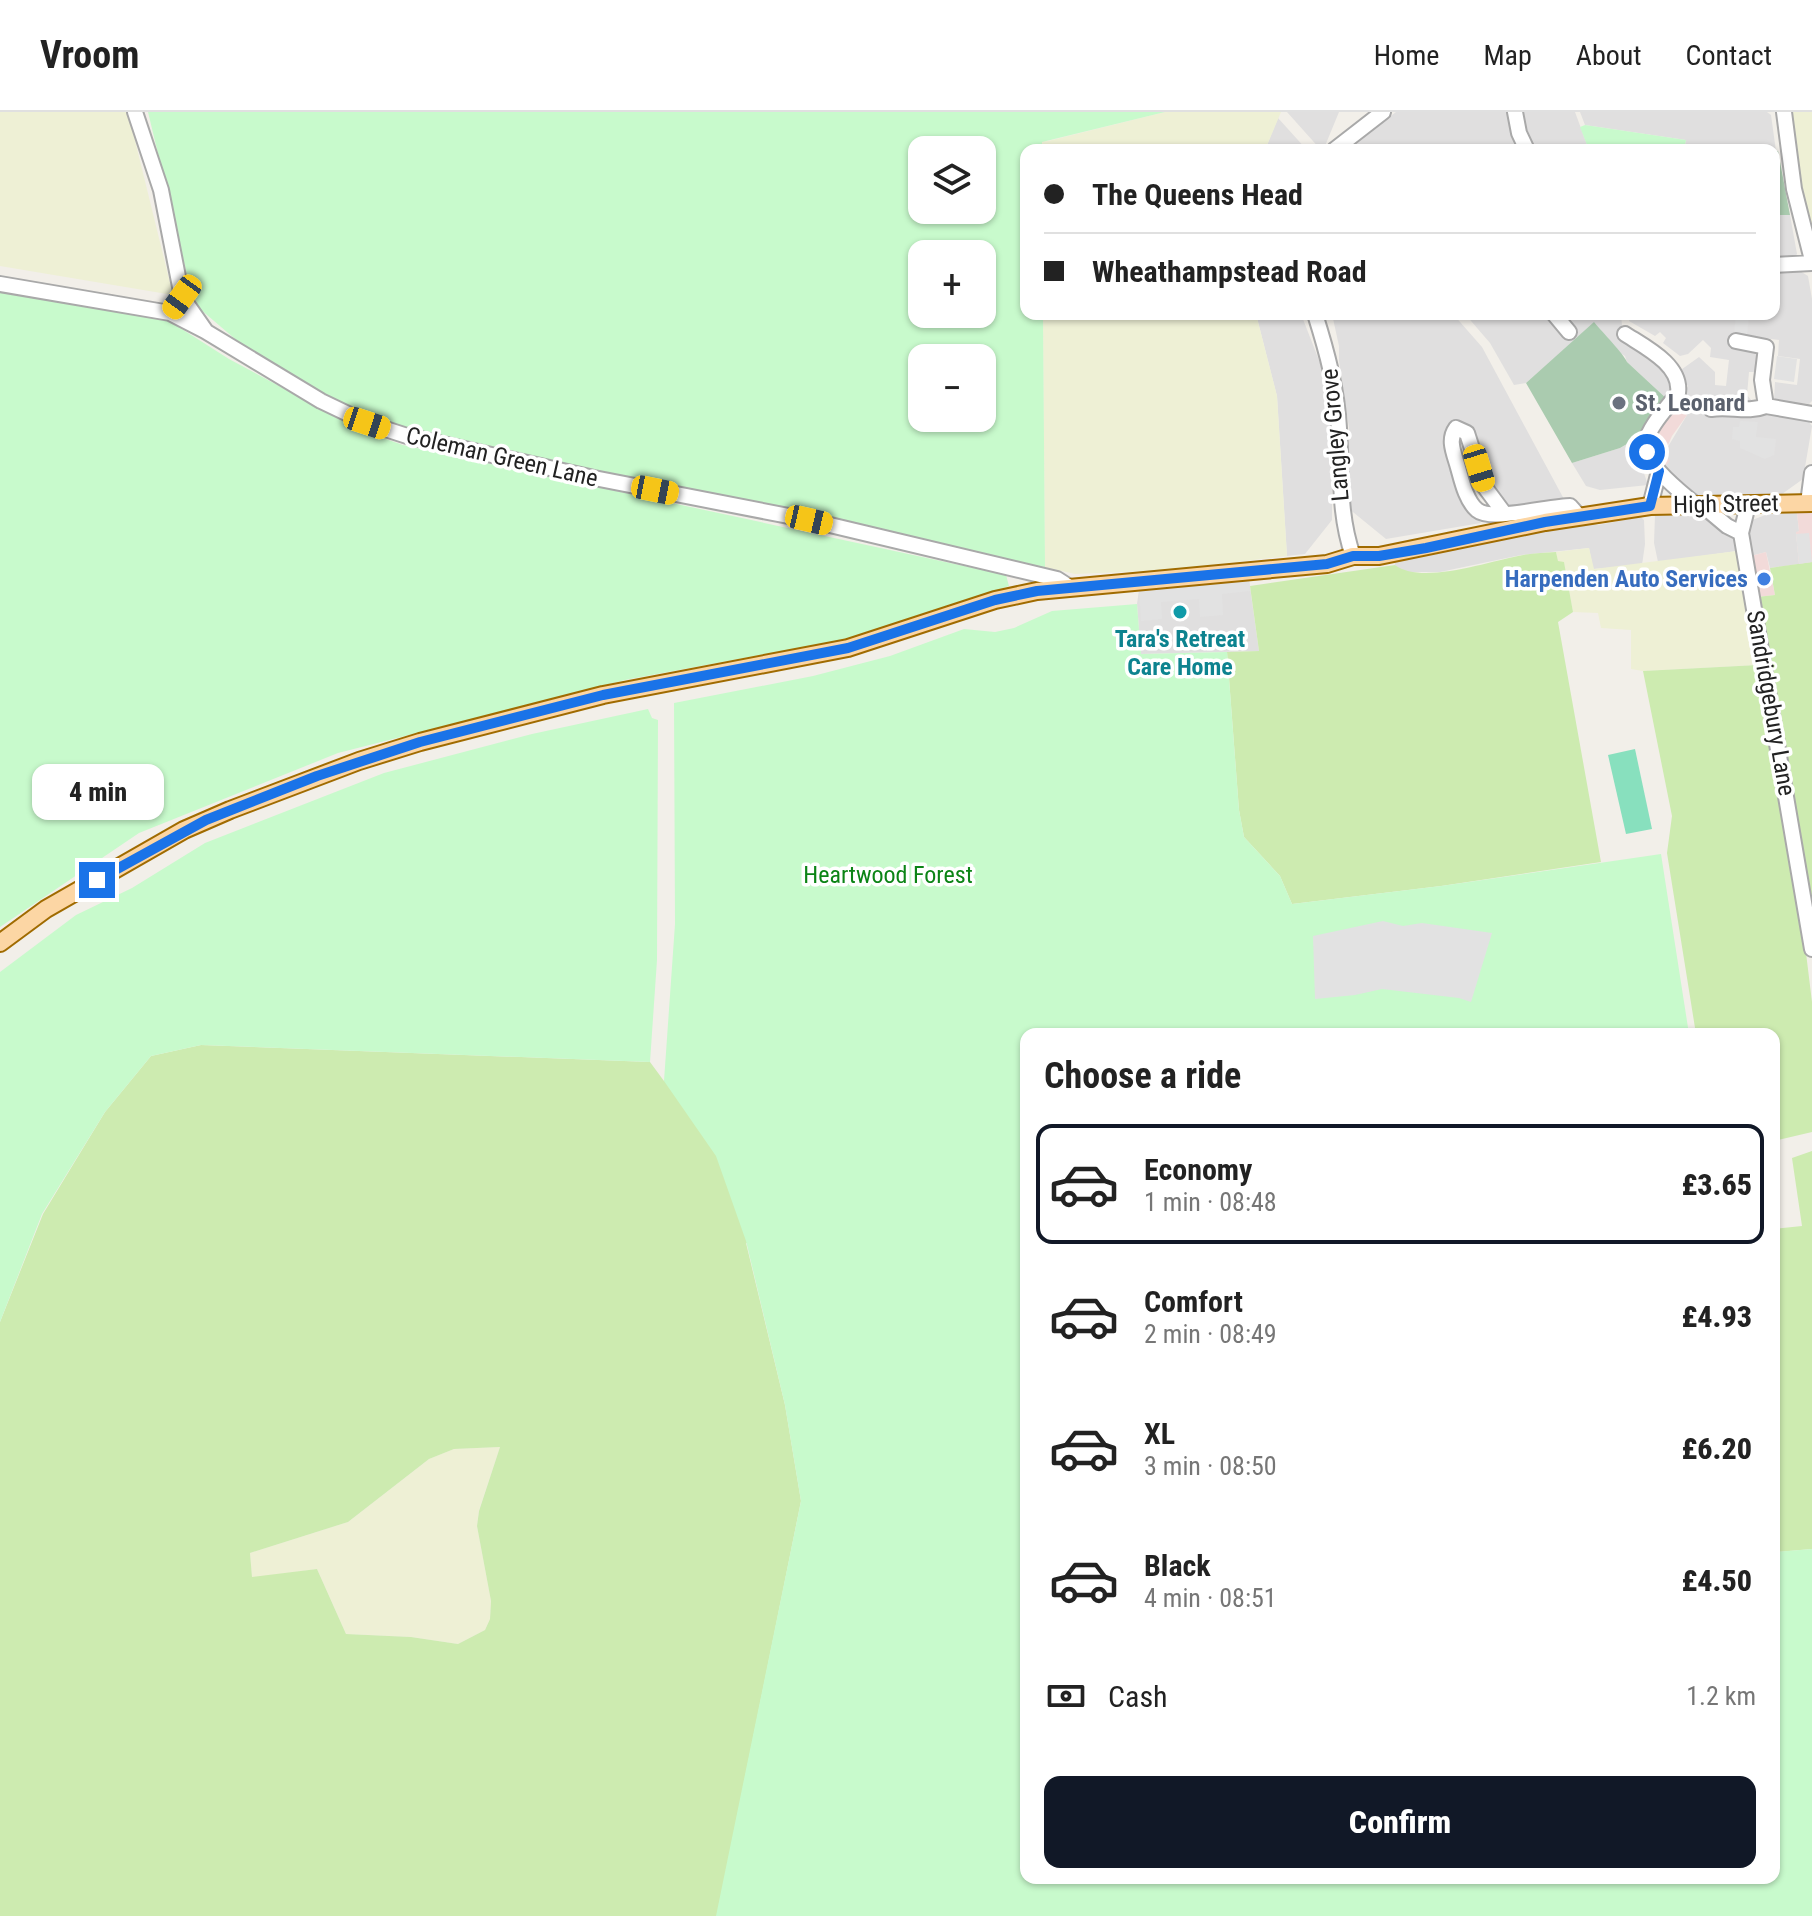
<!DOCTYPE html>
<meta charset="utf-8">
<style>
body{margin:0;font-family:"Roboto Condensed",sans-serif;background:#f2f2f2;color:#222;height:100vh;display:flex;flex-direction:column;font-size:30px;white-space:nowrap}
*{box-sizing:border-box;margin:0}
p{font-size:26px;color:#767676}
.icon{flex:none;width:44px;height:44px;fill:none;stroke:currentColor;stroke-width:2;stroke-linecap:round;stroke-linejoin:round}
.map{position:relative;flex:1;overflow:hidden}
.sheet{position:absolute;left:1020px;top:916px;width:760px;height:856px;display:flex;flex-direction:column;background:#fff;border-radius:16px;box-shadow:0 2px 6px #0004}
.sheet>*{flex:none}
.banner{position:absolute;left:1020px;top:32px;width:760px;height:176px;border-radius:16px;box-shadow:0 2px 6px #0004;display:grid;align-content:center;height:176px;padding:0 24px;background:#fff}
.buttons{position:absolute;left:908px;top:24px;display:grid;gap:16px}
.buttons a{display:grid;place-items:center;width:88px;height:88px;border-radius:16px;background:#fff;box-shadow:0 2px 6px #0004;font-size:40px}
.end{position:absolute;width:36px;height:36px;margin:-18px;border:10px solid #1a73e8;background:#fff;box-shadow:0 0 0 4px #fff}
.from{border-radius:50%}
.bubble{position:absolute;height:56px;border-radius:16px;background:#fff;box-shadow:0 2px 6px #0004;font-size:26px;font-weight:800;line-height:56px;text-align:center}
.car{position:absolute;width:24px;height:48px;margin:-24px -12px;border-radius:10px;box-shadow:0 0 6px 2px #0007;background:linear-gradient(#f5c518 24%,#345 0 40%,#f5c518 0 76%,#345 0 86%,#f5c518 0)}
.banner b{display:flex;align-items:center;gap:28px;height:76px;font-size:30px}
.banner b+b{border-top:2px solid #e0e0e0}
.banner i{width:20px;height:20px;background:#222}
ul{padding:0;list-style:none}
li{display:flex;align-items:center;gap:24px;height:120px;margin:0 16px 12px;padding:0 8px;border:4px solid transparent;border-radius:16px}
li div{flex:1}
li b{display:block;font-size:30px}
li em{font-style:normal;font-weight:800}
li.active{border-color:#111827}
li>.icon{width:72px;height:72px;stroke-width:1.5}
h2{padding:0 24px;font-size:36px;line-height:96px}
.pay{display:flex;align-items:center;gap:20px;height:88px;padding:0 24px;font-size:30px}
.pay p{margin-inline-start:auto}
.button{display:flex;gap:16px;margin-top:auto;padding:16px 24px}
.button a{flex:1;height:92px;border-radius:16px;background:#111827;color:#fff;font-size:32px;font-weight:800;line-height:92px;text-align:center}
header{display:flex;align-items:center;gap:48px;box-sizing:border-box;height:112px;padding:0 40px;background:#fff;border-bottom:2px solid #e0e0e0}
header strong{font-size:38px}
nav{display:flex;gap:44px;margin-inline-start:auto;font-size:28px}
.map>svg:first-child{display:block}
.residential{fill:#e0dfdf}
.commercial{fill:#f2dad9}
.farmland{fill:#eef0d5}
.grass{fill:#cdebb0;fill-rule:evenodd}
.cemetery{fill:#aacbaf}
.park{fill:#c8facc;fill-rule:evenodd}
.pitch{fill:#88e0be}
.parking{fill:#e2e2e2}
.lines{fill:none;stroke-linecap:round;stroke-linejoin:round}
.minor-casing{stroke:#a9a9a9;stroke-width:18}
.major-casing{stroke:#a06b00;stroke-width:20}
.minor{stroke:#fff;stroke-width:14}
.major{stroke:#fcd6a4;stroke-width:16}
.route{stroke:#1a73e8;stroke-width:10}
.worship-dot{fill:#6b7280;stroke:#fff;stroke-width:3}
.shop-dot{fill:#3f7fe0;stroke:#fff;stroke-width:3}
.culture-dot{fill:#0f9aa8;stroke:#fff;stroke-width:3}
.labels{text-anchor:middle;stroke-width:7;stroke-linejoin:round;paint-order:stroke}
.worship-label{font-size:24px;font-weight:bold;fill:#5b616d;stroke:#fff;text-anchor:start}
.street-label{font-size:24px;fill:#222;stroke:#fff}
.shop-label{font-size:24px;font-weight:bold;fill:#366cbe;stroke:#fff;text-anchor:end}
.culture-label{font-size:24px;font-weight:bold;fill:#0d838f;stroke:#fff}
.park-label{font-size:24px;fill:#0c8416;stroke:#fff}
</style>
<header>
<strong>Vroom</strong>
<nav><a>Home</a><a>Map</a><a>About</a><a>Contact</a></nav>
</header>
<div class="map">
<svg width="1812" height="1804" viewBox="0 0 1812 1804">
<rect width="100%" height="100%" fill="#f2efe9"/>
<!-- residential -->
<path class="residential" d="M1287 0H1339L1325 34 1321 38Z
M1396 0H1508L1510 16 1520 38H1346Z
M1521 0H1575L1589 38H1536L1526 22Z
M1580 0H1767L1771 3 1776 39 1684 38 1686 28 1585 13Z
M1278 6 1307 38H1265Z
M1774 103H1790L1797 142 1794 146H1774Z
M1800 159 1808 164 1812 187V289L1809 292 1774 288 1775 270 1797 273 1800 247 1778 244 1779 228 1756 225 1754 235 1759 238V260H1749L1747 283 1762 301 1767 299 1806 306 1812 314 1803 367 1782 382 1772 385 1713 387 1693 382 1662 357 1669 349 1663 343 1687 303 1674 294 1688 274 1678 263V260L1699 245 1715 260V273L1726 274 1729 248 1710 245 1711 236 1703 228 1688 242 1680 244 1663 231 1666 226 1660 220 1655 224 1629 209 1631 202H1774V160Z
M1256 202H1301L1322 256 1332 323V408L1305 442 1287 444 1277 284Z
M1332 202H1453L1482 235 1565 389 1511 398 1495 383 1468 317 1457 309 1448 316 1445 326 1465 391 1481 411 1386 427 1348 396 1349 316 1339 249V234Z
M1465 202H1545L1566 226 1575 219 1567 206 1568 202H1621L1623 224 1659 251 1675 272 1668 288 1627 250 1625 244 1614 237 1594 211 1526 271 1514 273 1490 231Z
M1633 329 1648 373 1600 378 1586 374 1572 351 1620 336Z
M1697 399 1727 420 1733 426 1737 439 1658 450 1654 431 1655 403Z
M1797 401 1799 419 1796 421 1799 452 1770 456 1766 440 1751 444 1746 423 1747 410 1768 402Z
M1641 405 1644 408 1645 432 1642 453 1593 457 1589 436 1521 443 1440 460H1403L1395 453 1394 449 1560 413 1589 411 1598 413Z
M1249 468 1259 539 1141 542 1137 492 1139 478Z"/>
<!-- commercial -->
<path class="commercial" d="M1674 294 1687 303 1672 324 1664 342 1670 349 1662 357 1653 346 1650 326Z
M1812 400V450L1799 452 1796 420 1799 419 1797 401Z
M1766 440 1775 483 1757 485 1751 444Z"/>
<!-- farmland -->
<path class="farmland" d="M0 0H128L173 183 0 154Z
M1165 0H1281L1265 38H1042V31L982 38H922L1048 29Z
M1791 0H1812V126L1804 94Z
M1043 202H1256L1277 284 1287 444 1170 458 1075 462 1045 455Z
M1589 436 1594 457 1737 439 1758 553 1643 559 1631 557V518L1601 516 1598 501 1573 500 1564 451 1558 449 1556 440Z
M500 1335 479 1398 477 1414 491 1489 490 1507 485 1518 458 1532 411 1525 346 1522 317 1457 252 1466 250 1441 348 1410 429 1347 454 1337Z"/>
<!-- grass -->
<path class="grass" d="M1556 440 1558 449 1564 450 1573 500 1558 510 1601 750 1441 774 1292 792 1280 764 1244 725 1239 698 1227 540 1259 539 1250 474 1395 453C1421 473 1487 450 1518 444 1531 441 1544 441 1556 440Z
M1812 450V797L1757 485 1775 483 1770 456Z
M1758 553 1801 800 1812 890V1020L1774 1029V922H1696L1667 741 1672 704 1643 559Z
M201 933 650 950 664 969 680 964 1000 1213 746 1131 785 1293 801 1389 717 1804H0V1210L43 1102 105 1000 151 944ZM500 1335 479 1399 477 1414 491 1489 490 1507 485 1518 458 1532 411 1525 346 1522 317 1457 252 1465 250 1441 348 1410 429 1347 454 1337Z
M1812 1039V1437L1778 1440 1774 1419V1117L1802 1114 1792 1046Z"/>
<!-- cemetery -->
<path class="cemetery" d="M1774 39H1778L1790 103H1774Z
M1594 210C1602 220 1624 242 1627 250L1668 288 1639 325 1620 336 1572 351 1526 271Z"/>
<!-- park -->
<path class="park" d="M148 0H1165L1042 30V38H1026V202H1043L1045 455 972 441 807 399 744 387 693 381 401 317 360 302 334 289 241 232 200 197 191 179ZM922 38H982V98H922ZM922 142H982V202H922ZM922 246H982V306H922Z
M1585 13 1686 28 1684 38H1589L1580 15Z
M0 180 166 207 229 247 363 319 403 333 1006 463 1009 474 869 523 625 568 338 641 139 721 0 815Z
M1137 492 1141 542 1227 540 1239 698 1244 725 1280 764 1292 792 1441 774 1661 742 1689 922H1026V1766H1774V1440L1812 1437V1804H716L801 1389 785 1293 746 1129 716 1044 664 969 675 812 674 591 813 564 890 544 964 517 995 520 1014 516 1052 499Z
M648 597 652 606 658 608 657 848 650 950 201 933 151 944 105 1000 42 1102 0 1210V860L76 803 132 776 205 731 384 661 532 622Z"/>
<!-- pitch -->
<path class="pitch" d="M1635 637 1652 717 1626 722 1608 643Z"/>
<!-- parking -->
<path class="parking" d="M1736 202 1749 203 1747 224 1734 223Z
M1777 244 1797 247 1794 270 1774 267Z
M1740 309 1758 310 1756 325 1776 327 1774 343 1765 347 1740 336V329L1732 327 1733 315H1739Z
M1809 421 1812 450 1799 452 1796 422Z
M1249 468 1250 479 1222 482 1223 503 1200 505 1199 487 1161 490 1162 507 1141 509 1139 478Z
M1383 809 1403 814 1422 811 1492 821 1471 890 1459 886 1382 877 1355 883 1315 887 1313 824Z"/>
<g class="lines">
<defs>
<path id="minor" d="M135 0 161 78 182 185 205 218
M1515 0 1519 21 1527 38
M1784 0 1794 77 1812 148
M1334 38 1383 0
M1774 153 1812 151
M0 172 170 201 205 219 321 289 367 311 407 324 594 366 809 408 1057 467 1071 476
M1315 202C1327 240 1337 277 1339 316 1342 361 1338 401 1353 444
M1554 202 1569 220
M1625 222C1645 235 1682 253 1678 281 1668 295 1649 314 1646 330 1642 351 1681 380 1696 393
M1736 229 1766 235 1762 268 1766 294 1812 302
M1711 297C1730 294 1748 301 1766 294
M1808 391 1812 361
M1702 393 1727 414 1741 421
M1748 393 1741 421 1812 837
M1650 394 1659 359
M1504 401 1484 374 1467 321 1456 316C1448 327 1453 339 1457 352 1461 365 1465 388 1477 398 1491 410 1550 394 1570 394L1579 404"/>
<path id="major" d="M0 831 46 797 184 718 230 698 359 649 420 630 603 583 848 536 995 488 1037 479 1327 452 1353 444H1379L1545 410 1650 394 1812 391"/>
</defs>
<!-- minor casing -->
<use href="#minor" class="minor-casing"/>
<!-- major casing -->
<use href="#major" class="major-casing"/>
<!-- minor -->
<use href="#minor" class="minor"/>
<!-- major -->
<use href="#major" class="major"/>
</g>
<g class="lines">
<!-- route -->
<path class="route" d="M97 768 206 708 317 664 420 630 603 583 848 536 995 488 1037 479 1327 452 1353 444H1379L1426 436 1545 410 1650 394 1659 359 1647 340"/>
</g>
<!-- markers -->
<circle class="worship-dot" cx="1619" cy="291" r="8"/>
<circle class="shop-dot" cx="1764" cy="467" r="8"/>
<circle class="culture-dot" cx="1180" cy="500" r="8"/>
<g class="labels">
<!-- worship labels -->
<g class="worship-label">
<text x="1635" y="299">St. Leonard</text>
</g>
<!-- street labels -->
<g class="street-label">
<text transform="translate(1335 323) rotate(-95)" y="8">Langley Grove</text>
<text transform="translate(502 345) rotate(13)" y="8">Coleman Green Lane</text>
<text transform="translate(1726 392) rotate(-1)" y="8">High Street</text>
<text transform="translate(1771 591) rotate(80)" y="8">Sandridgebury Lane</text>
</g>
<!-- shop labels -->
<g class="shop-label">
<text x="1748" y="475">Harpenden Auto Services</text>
</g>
<!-- culture labels -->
<g class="culture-label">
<text x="1180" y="535">Tara's Retreat<tspan x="1180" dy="28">Care Home</tspan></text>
</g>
<!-- park labels -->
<g class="park-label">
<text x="888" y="771">Heartwood Forest</text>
</g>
</g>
</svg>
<div class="buttons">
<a><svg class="icon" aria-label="layers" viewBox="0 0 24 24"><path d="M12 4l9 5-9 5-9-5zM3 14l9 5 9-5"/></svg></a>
<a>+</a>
<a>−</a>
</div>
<i class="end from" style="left:1647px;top:340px"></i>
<i class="end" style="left:97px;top:768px"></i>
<div class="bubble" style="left:32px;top:652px;width:132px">4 min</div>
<i class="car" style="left:182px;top:185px;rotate:216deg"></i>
<i class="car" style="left:367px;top:311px;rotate:108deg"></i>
<i class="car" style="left:1479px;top:356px;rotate:163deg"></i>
<i class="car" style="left:655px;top:378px;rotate:101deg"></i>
<i class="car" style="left:809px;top:408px;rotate:103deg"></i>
<div class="banner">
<b><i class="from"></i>The Queens Head</b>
<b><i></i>Wheathampstead Road</b>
</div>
<section class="sheet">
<h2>Choose a ride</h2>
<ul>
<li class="active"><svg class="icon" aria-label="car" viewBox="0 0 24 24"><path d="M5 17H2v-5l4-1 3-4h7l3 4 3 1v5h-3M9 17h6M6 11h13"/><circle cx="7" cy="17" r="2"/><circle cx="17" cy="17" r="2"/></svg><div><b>Economy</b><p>1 min · 08:48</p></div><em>£3.65</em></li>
<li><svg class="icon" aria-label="car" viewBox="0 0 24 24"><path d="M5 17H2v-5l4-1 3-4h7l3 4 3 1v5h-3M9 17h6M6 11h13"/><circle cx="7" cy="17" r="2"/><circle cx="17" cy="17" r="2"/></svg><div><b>Comfort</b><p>2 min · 08:49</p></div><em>£4.93</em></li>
<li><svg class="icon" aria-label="car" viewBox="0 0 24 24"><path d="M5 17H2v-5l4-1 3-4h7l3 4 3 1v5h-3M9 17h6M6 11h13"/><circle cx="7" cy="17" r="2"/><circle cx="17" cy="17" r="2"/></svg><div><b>XL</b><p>3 min · 08:50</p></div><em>£6.20</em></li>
<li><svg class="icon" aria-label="car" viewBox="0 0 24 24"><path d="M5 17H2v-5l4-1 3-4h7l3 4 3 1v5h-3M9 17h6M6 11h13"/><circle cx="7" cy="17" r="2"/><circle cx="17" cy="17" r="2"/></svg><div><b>Black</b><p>4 min · 08:51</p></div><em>£4.50</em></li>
</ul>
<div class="pay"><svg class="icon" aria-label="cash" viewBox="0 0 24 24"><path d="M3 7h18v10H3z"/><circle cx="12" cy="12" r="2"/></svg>Cash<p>1.2 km</p></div>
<div class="button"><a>Confirm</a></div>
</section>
</div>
